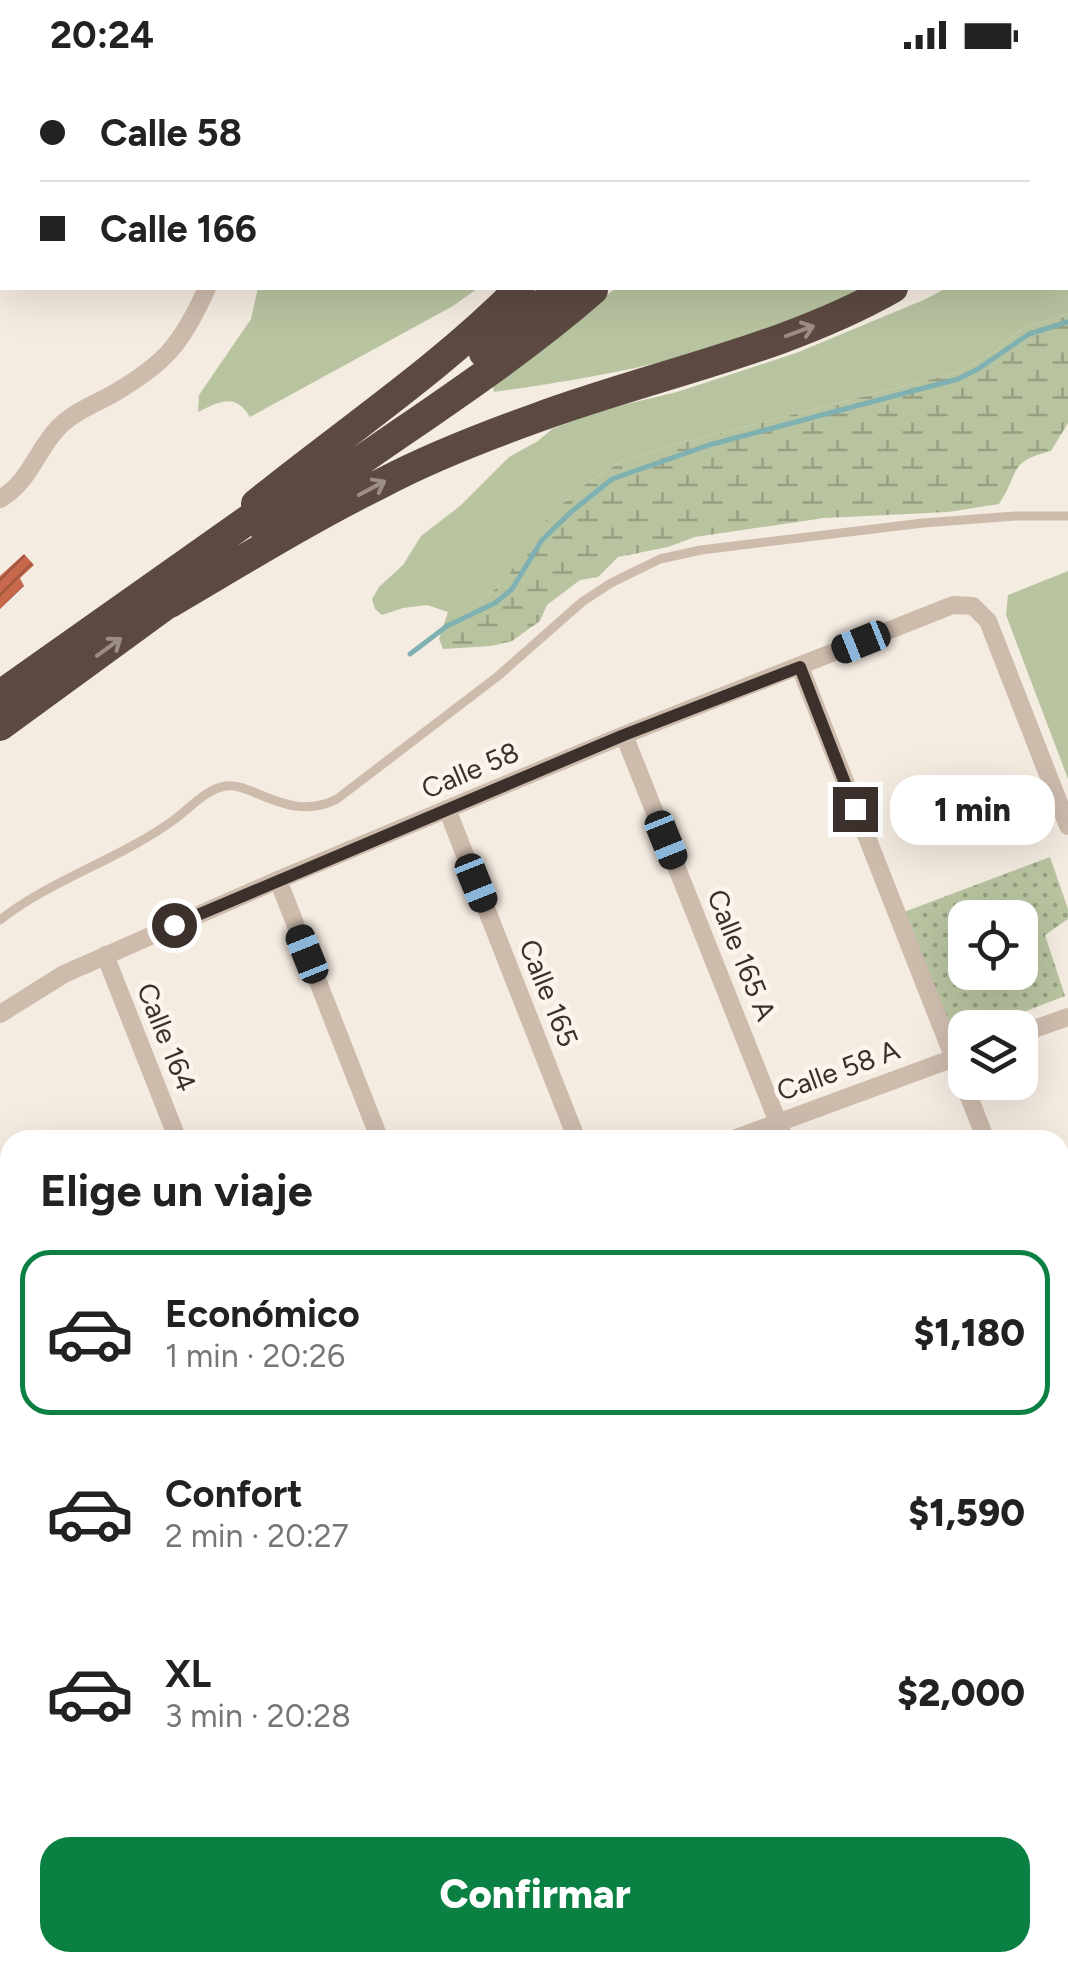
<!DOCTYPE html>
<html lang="es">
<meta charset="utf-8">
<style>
body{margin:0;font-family:Figtree,sans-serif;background:#f6f6f6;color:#222;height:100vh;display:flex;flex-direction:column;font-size:38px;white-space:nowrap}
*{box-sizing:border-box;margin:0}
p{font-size:32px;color:#767676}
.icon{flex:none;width:55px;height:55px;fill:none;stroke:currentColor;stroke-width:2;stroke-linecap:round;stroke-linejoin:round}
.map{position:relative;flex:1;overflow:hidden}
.details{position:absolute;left:0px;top:1060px;width:1070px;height:842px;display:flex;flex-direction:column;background:#fff;border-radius:30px 30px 0 0;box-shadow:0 10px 40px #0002}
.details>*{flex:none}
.guide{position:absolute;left:0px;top:0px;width:1070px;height:220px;box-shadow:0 10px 40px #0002;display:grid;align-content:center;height:220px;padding:0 40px;background:#fff}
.fabs{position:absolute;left:948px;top:830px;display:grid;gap:20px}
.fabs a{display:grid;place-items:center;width:90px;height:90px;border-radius:20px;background:#fff;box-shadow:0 10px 40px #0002;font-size:50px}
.end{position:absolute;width:45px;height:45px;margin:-22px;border:12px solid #3b302b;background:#fff;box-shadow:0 0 0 5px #fff}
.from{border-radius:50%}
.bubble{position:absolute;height:70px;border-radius:30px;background:#fff;box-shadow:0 10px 40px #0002;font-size:32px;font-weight:800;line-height:70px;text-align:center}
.car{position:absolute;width:30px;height:60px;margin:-30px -15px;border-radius:12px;box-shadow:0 0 8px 2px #0007;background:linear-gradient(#222 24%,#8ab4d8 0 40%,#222 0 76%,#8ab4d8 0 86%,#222 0)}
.guide b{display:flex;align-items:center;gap:35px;height:95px;font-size:38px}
.guide b+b{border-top:2px solid #e0e0e0}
.guide i{width:25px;height:25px;background:#222}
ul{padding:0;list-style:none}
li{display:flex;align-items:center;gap:30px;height:165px;margin:0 20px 15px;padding:0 20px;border:5px solid transparent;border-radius:30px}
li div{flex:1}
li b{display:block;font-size:38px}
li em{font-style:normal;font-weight:800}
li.selected{border-color:#0b8043}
li>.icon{width:90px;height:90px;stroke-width:1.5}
h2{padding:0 40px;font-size:45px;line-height:120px}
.cta{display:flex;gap:20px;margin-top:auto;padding:20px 40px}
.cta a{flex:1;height:115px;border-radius:30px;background:#0b8043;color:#fff;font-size:40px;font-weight:800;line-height:115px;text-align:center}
.status{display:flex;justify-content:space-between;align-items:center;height:70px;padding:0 50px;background:#fff;direction:ltr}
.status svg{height:28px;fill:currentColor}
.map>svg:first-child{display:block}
.grass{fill:#b8c4a0}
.wetland{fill:url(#wetland-marsh)}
.park{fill:url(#park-dots);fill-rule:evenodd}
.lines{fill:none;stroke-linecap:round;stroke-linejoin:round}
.stream{stroke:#7fb0b2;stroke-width:5}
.building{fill:url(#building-hatch)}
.service{stroke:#cdbbac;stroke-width:9}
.minor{stroke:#cdbbac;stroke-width:18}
.motorway{stroke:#5c4a42;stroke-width:30}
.oneway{stroke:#9c8e87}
.route{stroke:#3b302b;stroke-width:12}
.labels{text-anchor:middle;stroke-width:9;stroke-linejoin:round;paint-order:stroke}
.street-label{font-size:28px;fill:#3b302b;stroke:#fbf5ee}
</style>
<div class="status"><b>20:24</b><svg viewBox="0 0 49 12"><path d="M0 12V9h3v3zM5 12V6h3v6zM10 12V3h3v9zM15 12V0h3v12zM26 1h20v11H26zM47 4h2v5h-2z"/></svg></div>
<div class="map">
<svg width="1068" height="1902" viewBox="0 0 1068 1902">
<defs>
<pattern id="wetland-marsh" width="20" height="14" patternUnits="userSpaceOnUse" patternTransform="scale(2.5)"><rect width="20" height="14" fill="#b8c4a0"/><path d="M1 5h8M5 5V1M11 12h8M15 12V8" fill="none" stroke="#97a083"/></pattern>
<pattern id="park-dots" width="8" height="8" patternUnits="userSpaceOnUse" patternTransform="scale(2.5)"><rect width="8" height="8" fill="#b8c4a0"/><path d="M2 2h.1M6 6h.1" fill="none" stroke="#97a083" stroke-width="1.8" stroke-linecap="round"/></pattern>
<pattern id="building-hatch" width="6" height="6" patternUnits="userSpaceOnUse" patternTransform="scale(2.5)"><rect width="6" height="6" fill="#c8694b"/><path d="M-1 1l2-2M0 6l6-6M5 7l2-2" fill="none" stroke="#a4573f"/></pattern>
</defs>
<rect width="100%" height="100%" fill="#f4ebe1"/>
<!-- grass -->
<path class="grass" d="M1068 174V244L1023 258 993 283 959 302 659 379 622 391 586 414 557 438 534 464 508 506 489 525 467 542H448L427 535 403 538 382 545 375 539 372 529 379 517 403 495 421 466 460 436 509 387 538 371 552 359 597 341 677 322 796 283 926 229 946 218H1068Z
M258 218H478L453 236 250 347C235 322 219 332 198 342L199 325 251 249Z
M616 218H869C846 228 823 241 799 250 702 288 597 308 494 322L493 317Z
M1068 501V709L1006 545 1008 525Z"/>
<!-- wetland -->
<path class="wetland" d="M1068 244V353L1051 381C1007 392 1021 401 999 434L948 442 824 448 695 467 668 477 618 487 598 507 580 510 547 535 540 551 512 571 491 576 443 579 439 569 448 542H467L489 525 508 506 533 464 557 438 586 414 622 391 659 379 959 302 993 283 1023 258Z"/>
<!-- park -->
<path class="park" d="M1050 787 1068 839V849L1045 865 1065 926 985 957 965 958V965L954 969 904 842ZM965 848H1020V902H965Z"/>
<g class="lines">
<!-- stream -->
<path class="stream" d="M410 584 447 556 495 533 512 519 542 470 571 442 612 409 709 375 958 309 978 299 1029 264 1068 252"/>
</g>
<!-- building -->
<path class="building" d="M24 484 34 495 20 508 24 516 0 539V506Z"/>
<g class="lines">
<!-- service -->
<path class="service" d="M0 850C52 809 121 789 175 749 190 738 206 719 226 716 237 715 246 719 256 723 284 735 308 744 337 729L498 606 582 532 611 513 660 489 701 480 923 453 1015 446H1068"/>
<!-- minor -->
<path class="minor" d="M130 0 131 2
M0 429C29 413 36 381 58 358 72 343 94 334 111 325 165 294 182 274 207 218
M800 597 986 1070
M624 665 785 1070
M447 739 577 1070
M278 810 380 1070
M105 885 178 1070
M0 944 64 904 278 810 624 665 953 535 973 536 988 551 1068 756
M1020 964 1068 947
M731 1070 965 984
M1060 1255 1068 1275
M0 1283 10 1279
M0 1314 10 1333
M1060 1388 1068 1385
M0 1578 10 1573
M1060 1612 1068 1608
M0 1864 10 1860
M0 1874 10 1892
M287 1892 291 1902
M616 1892 621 1902
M932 1892 937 1902
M515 1902 532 1892"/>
<!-- motorway -->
<path class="motorway" d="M678 2 680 0
M809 2 811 0
M1068 82V81
M484 283 562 218
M256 434C345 362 440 299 520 218
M265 460C372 377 491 309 593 220
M170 533C240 492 309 449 382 413 431 387 483 367 536 348 655 304 782 281 893 218
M0 625 279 428
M0 656 185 521"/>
</g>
<!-- one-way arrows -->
<defs><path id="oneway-shaft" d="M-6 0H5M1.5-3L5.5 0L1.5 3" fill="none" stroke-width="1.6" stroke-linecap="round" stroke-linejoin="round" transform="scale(2.5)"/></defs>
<g class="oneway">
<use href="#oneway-shaft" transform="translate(800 261) rotate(-20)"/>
<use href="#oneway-shaft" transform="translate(372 418) rotate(-28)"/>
<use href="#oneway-shaft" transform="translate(109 577) rotate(-36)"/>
</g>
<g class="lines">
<!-- route -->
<path class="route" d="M174 855 624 665 800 597 855 739"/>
</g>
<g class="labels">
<!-- street labels -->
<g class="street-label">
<text transform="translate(470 700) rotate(-23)" y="10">Calle 58</text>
<text transform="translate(742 885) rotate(68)" y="10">Calle 165 A</text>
<text transform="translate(549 923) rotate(68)" y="10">Calle 165</text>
<text transform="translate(167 967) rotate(68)" y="10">Calle 164</text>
<text transform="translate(838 1000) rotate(-20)" y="10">Calle 58 A</text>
</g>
</g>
</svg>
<div class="fabs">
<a><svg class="icon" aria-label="locate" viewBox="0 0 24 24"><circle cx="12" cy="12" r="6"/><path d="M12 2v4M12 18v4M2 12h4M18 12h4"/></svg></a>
<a><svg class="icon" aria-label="layers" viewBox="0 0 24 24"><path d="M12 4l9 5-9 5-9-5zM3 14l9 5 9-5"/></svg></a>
</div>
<i class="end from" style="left:174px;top:855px"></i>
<i class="end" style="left:855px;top:739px"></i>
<div class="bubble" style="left:890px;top:705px;width:165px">1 min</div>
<i class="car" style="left:861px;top:572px;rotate:248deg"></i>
<i class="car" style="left:666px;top:770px;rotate:158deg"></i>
<i class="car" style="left:476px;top:813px;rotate:158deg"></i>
<i class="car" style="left:307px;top:884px;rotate:338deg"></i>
<div class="guide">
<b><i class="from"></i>Calle 58</b>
<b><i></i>Calle 166</b>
</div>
<section class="details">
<h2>Elige un viaje</h2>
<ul>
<li class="selected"><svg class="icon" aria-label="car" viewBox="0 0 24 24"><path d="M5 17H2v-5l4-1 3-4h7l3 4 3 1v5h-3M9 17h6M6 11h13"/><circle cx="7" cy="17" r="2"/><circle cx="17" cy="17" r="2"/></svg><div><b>Económico</b><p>1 min · 20:26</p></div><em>$1,180</em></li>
<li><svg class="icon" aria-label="car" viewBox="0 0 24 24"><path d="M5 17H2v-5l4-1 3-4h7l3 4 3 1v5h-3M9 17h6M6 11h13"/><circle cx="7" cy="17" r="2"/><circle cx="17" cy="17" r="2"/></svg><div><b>Confort</b><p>2 min · 20:27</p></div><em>$1,590</em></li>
<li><svg class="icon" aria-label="car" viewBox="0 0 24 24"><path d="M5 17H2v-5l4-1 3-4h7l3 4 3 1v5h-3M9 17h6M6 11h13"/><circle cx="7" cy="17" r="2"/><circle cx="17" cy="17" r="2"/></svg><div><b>XL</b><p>3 min · 20:28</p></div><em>$2,000</em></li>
</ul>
<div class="cta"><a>Confirmar</a></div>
</section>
</div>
